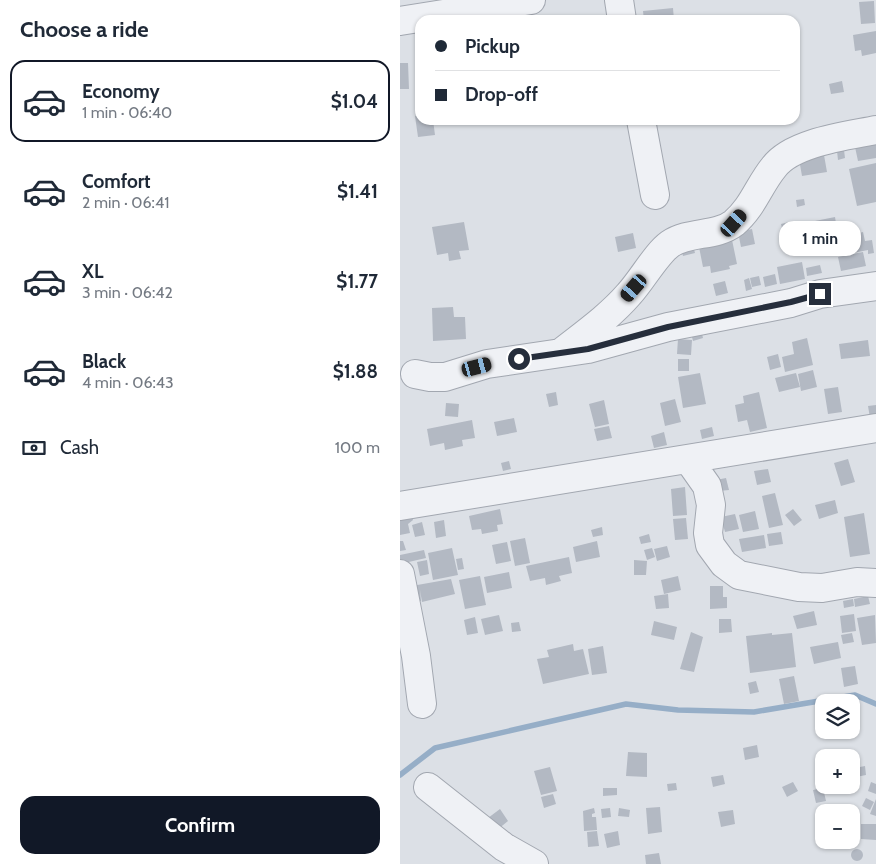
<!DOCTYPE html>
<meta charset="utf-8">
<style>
body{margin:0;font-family:Cabin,sans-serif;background:#f6f6f7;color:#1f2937;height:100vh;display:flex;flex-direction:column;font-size:19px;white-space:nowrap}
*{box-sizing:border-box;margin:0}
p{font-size:16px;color:#747a83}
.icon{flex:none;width:28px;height:28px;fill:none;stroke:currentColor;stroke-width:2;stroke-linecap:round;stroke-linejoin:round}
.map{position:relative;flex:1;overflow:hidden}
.drawer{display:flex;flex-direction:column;background:#fff;width:400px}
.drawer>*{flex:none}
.top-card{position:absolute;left:15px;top:15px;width:385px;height:110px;border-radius:15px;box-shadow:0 1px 4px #0004;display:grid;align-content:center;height:110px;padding:0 20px;background:#fff}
.buttons{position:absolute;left:415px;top:694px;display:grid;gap:10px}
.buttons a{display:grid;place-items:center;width:45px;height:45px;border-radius:10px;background:#fff;box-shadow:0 1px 4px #0004;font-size:25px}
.end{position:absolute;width:22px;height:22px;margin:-11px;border:6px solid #262e3c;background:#fff;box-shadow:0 0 0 2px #fff}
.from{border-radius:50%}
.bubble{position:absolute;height:35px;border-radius:15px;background:#fff;box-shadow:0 1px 4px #0004;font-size:16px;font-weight:700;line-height:35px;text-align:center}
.car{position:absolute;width:15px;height:30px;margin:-15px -8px;border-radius:6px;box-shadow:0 0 4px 1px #0007;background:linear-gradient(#222 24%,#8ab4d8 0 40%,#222 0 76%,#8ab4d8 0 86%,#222 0)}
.top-card b{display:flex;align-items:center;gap:18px;height:48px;font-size:19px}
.top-card b+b{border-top:1px solid #e0e1e3}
.top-card i{width:12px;height:12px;background:#1f2937}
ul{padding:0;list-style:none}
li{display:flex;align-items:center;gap:15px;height:82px;margin:0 10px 8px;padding:0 10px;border:2px solid transparent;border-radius:15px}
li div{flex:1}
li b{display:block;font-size:19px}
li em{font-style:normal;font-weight:700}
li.selected{border-color:#111827}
li>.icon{width:45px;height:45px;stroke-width:1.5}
h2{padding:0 20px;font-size:22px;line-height:60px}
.pay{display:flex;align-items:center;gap:12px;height:55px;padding:0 20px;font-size:19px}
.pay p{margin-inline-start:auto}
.primary-button{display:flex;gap:10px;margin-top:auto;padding:10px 20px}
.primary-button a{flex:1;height:58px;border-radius:15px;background:#111827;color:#fff;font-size:20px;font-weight:700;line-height:58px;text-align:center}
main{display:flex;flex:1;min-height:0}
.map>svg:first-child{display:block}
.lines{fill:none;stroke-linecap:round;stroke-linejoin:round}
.stream{stroke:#96aec7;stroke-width:5.5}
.building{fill:#b3b9c3}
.minor-casing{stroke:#a2a7b0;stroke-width:30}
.minor{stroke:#eff1f5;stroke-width:28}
.route{stroke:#262e3c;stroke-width:6}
</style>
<main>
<section class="drawer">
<h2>Choose a ride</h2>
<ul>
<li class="selected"><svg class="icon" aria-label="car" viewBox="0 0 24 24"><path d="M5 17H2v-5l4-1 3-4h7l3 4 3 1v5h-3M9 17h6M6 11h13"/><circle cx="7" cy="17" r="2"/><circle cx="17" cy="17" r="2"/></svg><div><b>Economy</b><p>1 min · 06:40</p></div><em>$1.04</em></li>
<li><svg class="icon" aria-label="car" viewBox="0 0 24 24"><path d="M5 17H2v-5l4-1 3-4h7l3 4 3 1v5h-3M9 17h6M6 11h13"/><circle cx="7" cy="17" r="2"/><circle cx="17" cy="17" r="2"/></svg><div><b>Comfort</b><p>2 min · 06:41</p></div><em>$1.41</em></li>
<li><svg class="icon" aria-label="car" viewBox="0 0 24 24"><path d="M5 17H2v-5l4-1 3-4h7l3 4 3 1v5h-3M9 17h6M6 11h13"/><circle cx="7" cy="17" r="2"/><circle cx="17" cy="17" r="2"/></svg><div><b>XL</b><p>3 min · 06:42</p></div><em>$1.77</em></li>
<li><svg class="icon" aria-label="car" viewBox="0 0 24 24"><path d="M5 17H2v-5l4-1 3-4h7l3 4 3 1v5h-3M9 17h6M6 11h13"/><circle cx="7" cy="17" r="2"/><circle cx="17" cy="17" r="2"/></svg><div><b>Black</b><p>4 min · 06:43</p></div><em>$1.88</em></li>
</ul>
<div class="pay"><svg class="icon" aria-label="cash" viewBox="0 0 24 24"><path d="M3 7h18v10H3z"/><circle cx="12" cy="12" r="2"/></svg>Cash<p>100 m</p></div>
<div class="primary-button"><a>Confirm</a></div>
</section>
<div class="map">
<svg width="476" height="864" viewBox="0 0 476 864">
<rect width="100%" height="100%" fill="#dce0e6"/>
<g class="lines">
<!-- stream -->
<path class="stream" d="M0 775 35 748 226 704 278 710 354 712 455 695 476 704"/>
</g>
<!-- building -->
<path class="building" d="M474 1 475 23 461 24 459 2Z
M273 8 274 20H244L243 11Z
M476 31V53L462 56 461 50 455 51 453 35Z
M0 63H8L9 89H0Z
M442 81 444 92 431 94 429 84Z
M20 115V120H33L35 135 18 137 15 116Z
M476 144V158L458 161 455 147Z
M444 150 445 158 438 160 437 151Z
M424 155 427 172 402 176 399 159Z
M476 163V202L457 206 449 169Z
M404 199 405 205 397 207 396 200Z
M435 217 439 242 451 240 450 235 463 232 465 241 472 240 474 253 468 254V250L438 256 435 242 428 243 429 252 416 254V251L405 252 400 224Z
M393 221 396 234 384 237 381 224Z
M64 222 69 250 59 251 61 259 49 261 48 253 37 255 32 227Z
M352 229 355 244 341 247 338 232Z
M233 233 236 248 218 252 215 237Z
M331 235 337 264 329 266 330 269 311 273 310 266 303 267 299 247Z
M292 242 295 253 283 256 280 246Z
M463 252 466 266 441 271 438 257Z
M402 262 405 279 380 284 377 267Z
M420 265 422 273 407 276 406 268Z
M375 274 377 284 365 287 363 277Z
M359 276 361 285 352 287 350 278Z
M349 278 352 289 346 291 344 280Z
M325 281 328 293 316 296 313 284Z
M53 307 54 317H65L66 339 33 341 32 308Z
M301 330 303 338 293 341 291 333Z
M407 338 413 365 385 372 382 357 394 354 392 342Z
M278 339 292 340 291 355 277 354Z
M468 340 470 356 441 359 439 344Z
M378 354 381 367 370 370 367 357Z
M278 359H289V371H278Z
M413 370 417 387 401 391 398 374Z
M300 373 306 404 283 408 278 377Z
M396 373 400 387 379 392 375 378Z
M438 387 442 412 428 414 424 389Z
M156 392 158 405 149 407 146 394Z
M359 392 367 428 350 432 347 420 338 422 335 405 344 403 343 396Z
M275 399 281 422 265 426 260 403Z
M204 400 209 424 195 427 189 404Z
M46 403 59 404 58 417 45 416Z
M476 405V417L470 418 468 406Z
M114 418 117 432 97 436 94 422Z
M72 420 75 438 62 440 63 446 45 450 44 443 30 446 27 429Z
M209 426 212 438 197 441 194 429Z
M312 427 314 436 302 439 300 430Z
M264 432 267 445 254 448 251 436Z
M448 459 455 482 441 486 434 463Z
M109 461 111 469 103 471 101 463Z
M368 469 371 482 357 485 354 471Z
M326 478 329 490 319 491 316 480Z
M285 487 287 515 273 516 271 489Z
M375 493 383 525 369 528 362 496Z
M435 500 438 513 419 519 415 505Z
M100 509 103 524 97 525 98 531 82 534 81 529 72 530 69 516Z
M393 509 402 520 394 526 385 515Z
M355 511 359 529 343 532 339 515Z
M11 513 13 520 8 524 10 533 0 535V516Z
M464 513 470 554 450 557 444 517Z
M335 514 339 529 325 532 321 517Z
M286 518 288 539 275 540 273 519Z
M44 520 46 536 36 538 34 522Z
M22 522 25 535 15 537 12 525Z
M202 527 203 535 193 537 191 530Z
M381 532 383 544 369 546 367 534Z
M249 534 251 542 241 544 239 537Z
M364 535 366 548 342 552 339 539Z
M125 538 130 563 115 566 110 541Z
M0 541H3L6 550 0 551Z
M197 541 200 557 176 562 173 547Z
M107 542 111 561 96 564 92 545Z
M267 546 270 557 257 561 254 549Z
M52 548 58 575 33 580 28 553Z
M252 548 255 557 247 560 244 550Z
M24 550 26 558 0 564V555Z
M169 557 172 573 159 576 161 581 146 585 145 578 130 581 126 566Z
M62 558 64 569 58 570 56 559Z
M27 560 29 574 20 576 17 562Z
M234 560 247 561 246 575H234Z
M109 572 112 588 87 593 84 577Z
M80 576 86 605 65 609 59 580Z
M278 576 281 590 264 594 261 580Z
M51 579 55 594 22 602 20 590 21 601 8 603 6 587Z
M310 586H323V597H327V608L310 609Z
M268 594 269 608 256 609 254 596Z
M468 596 470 604 455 607 454 599Z
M453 599 454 606 444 608 443 601Z
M414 611 417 625 397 629 393 616Z
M454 614 456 631 442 633 440 616Z
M99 615 103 631 85 635 81 619Z
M475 615 476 643 462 645 457 618Z
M75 617 78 633 67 635 64 620Z
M319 619H331L332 632 319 633Z
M254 621 277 627 274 640 251 635Z
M119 622 121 631 112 632 111 623Z
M291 632 303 637 294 672 280 669Z
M372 633V635L392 633 396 667 350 673 346 636Z
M452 633 454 642 443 644 441 635Z
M438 642 441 658 414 664 410 647Z
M173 644 174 651 183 649 189 674 143 684 137 659 149 657 147 650Z
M203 646 207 673 192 675 188 649Z
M455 666 458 684 444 687 441 668Z
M394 676 399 701 384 704 379 679Z
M356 681 359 692 350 694 348 683Z
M357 745 359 757 345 760 343 748Z
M228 752 247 753V777L226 776Z
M465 766 466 775 456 777 455 768Z
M150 767 157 791 141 795 134 771Z
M323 775 325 784 313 787 311 777Z
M451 781 457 782 456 792 440 790 441 785H451Z
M393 782 398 791 387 797 382 787Z
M471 782 476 784V794L468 791Z
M276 783 277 790 268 791 267 784Z
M203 788H217V795L203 796Z
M423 788 426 801 416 803 413 790Z
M153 794 156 804 144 808 141 797Z
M466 798 474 802 470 810 462 806Z
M476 799V816L470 814Z
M260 807 262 832 248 834 246 808Z
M194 808 195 813 192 814V817H196L197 830 184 831 183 811Z
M210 808 211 817 202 818 201 809Z
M219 808 230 810 229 817 218 816Z
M100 809 108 821 97 830 88 818Z
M333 810 335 824 321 827 318 812Z
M461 824H476V840L461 839Z
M197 831 199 846 188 847 187 832Z
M218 831 220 845 207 848 204 834Z
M432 840H443L442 844 437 846Z
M451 855a6 6 0 1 1 12 0a6 6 0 1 1-12 0Z
M259 853 261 864H246L245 855Z"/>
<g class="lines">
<defs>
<path id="minor" d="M219 0 222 20
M0 21 131 0
M241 120 255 195
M163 351C186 333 210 316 229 294 242 280 256 254 270 244 289 231 316 237 334 223 353 207 359 185 374 167 393 142 447 136 476 130
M15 374 30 377H45L87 364 188 349 268 327 391 303 420 294 476 286
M288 459 307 486 311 505 308 533 310 545 324 564 339 575 399 587 422 588 457 582 476 583
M0 506 476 428
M0 574 16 656 22 704
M28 787 104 847 134 864"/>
</defs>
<!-- minor casing -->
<use href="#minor" class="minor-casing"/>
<!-- minor -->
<use href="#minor" class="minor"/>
</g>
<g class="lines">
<!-- route -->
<path class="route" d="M119 359 188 349 268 327 391 302 420 294"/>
</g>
</svg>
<div class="buttons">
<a><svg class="icon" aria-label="layers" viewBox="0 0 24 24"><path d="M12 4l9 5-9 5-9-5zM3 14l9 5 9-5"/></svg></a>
<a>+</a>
<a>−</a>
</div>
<i class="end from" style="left:119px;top:359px"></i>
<i class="end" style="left:420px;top:294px"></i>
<div class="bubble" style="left:379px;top:221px;width:82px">1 min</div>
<i class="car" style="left:334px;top:223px;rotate:42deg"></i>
<i class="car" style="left:234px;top:288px;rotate:221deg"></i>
<i class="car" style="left:77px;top:367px;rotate:75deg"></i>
<div class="top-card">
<b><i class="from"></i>Pickup</b>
<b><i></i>Drop-off</b>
</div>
</div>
</main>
